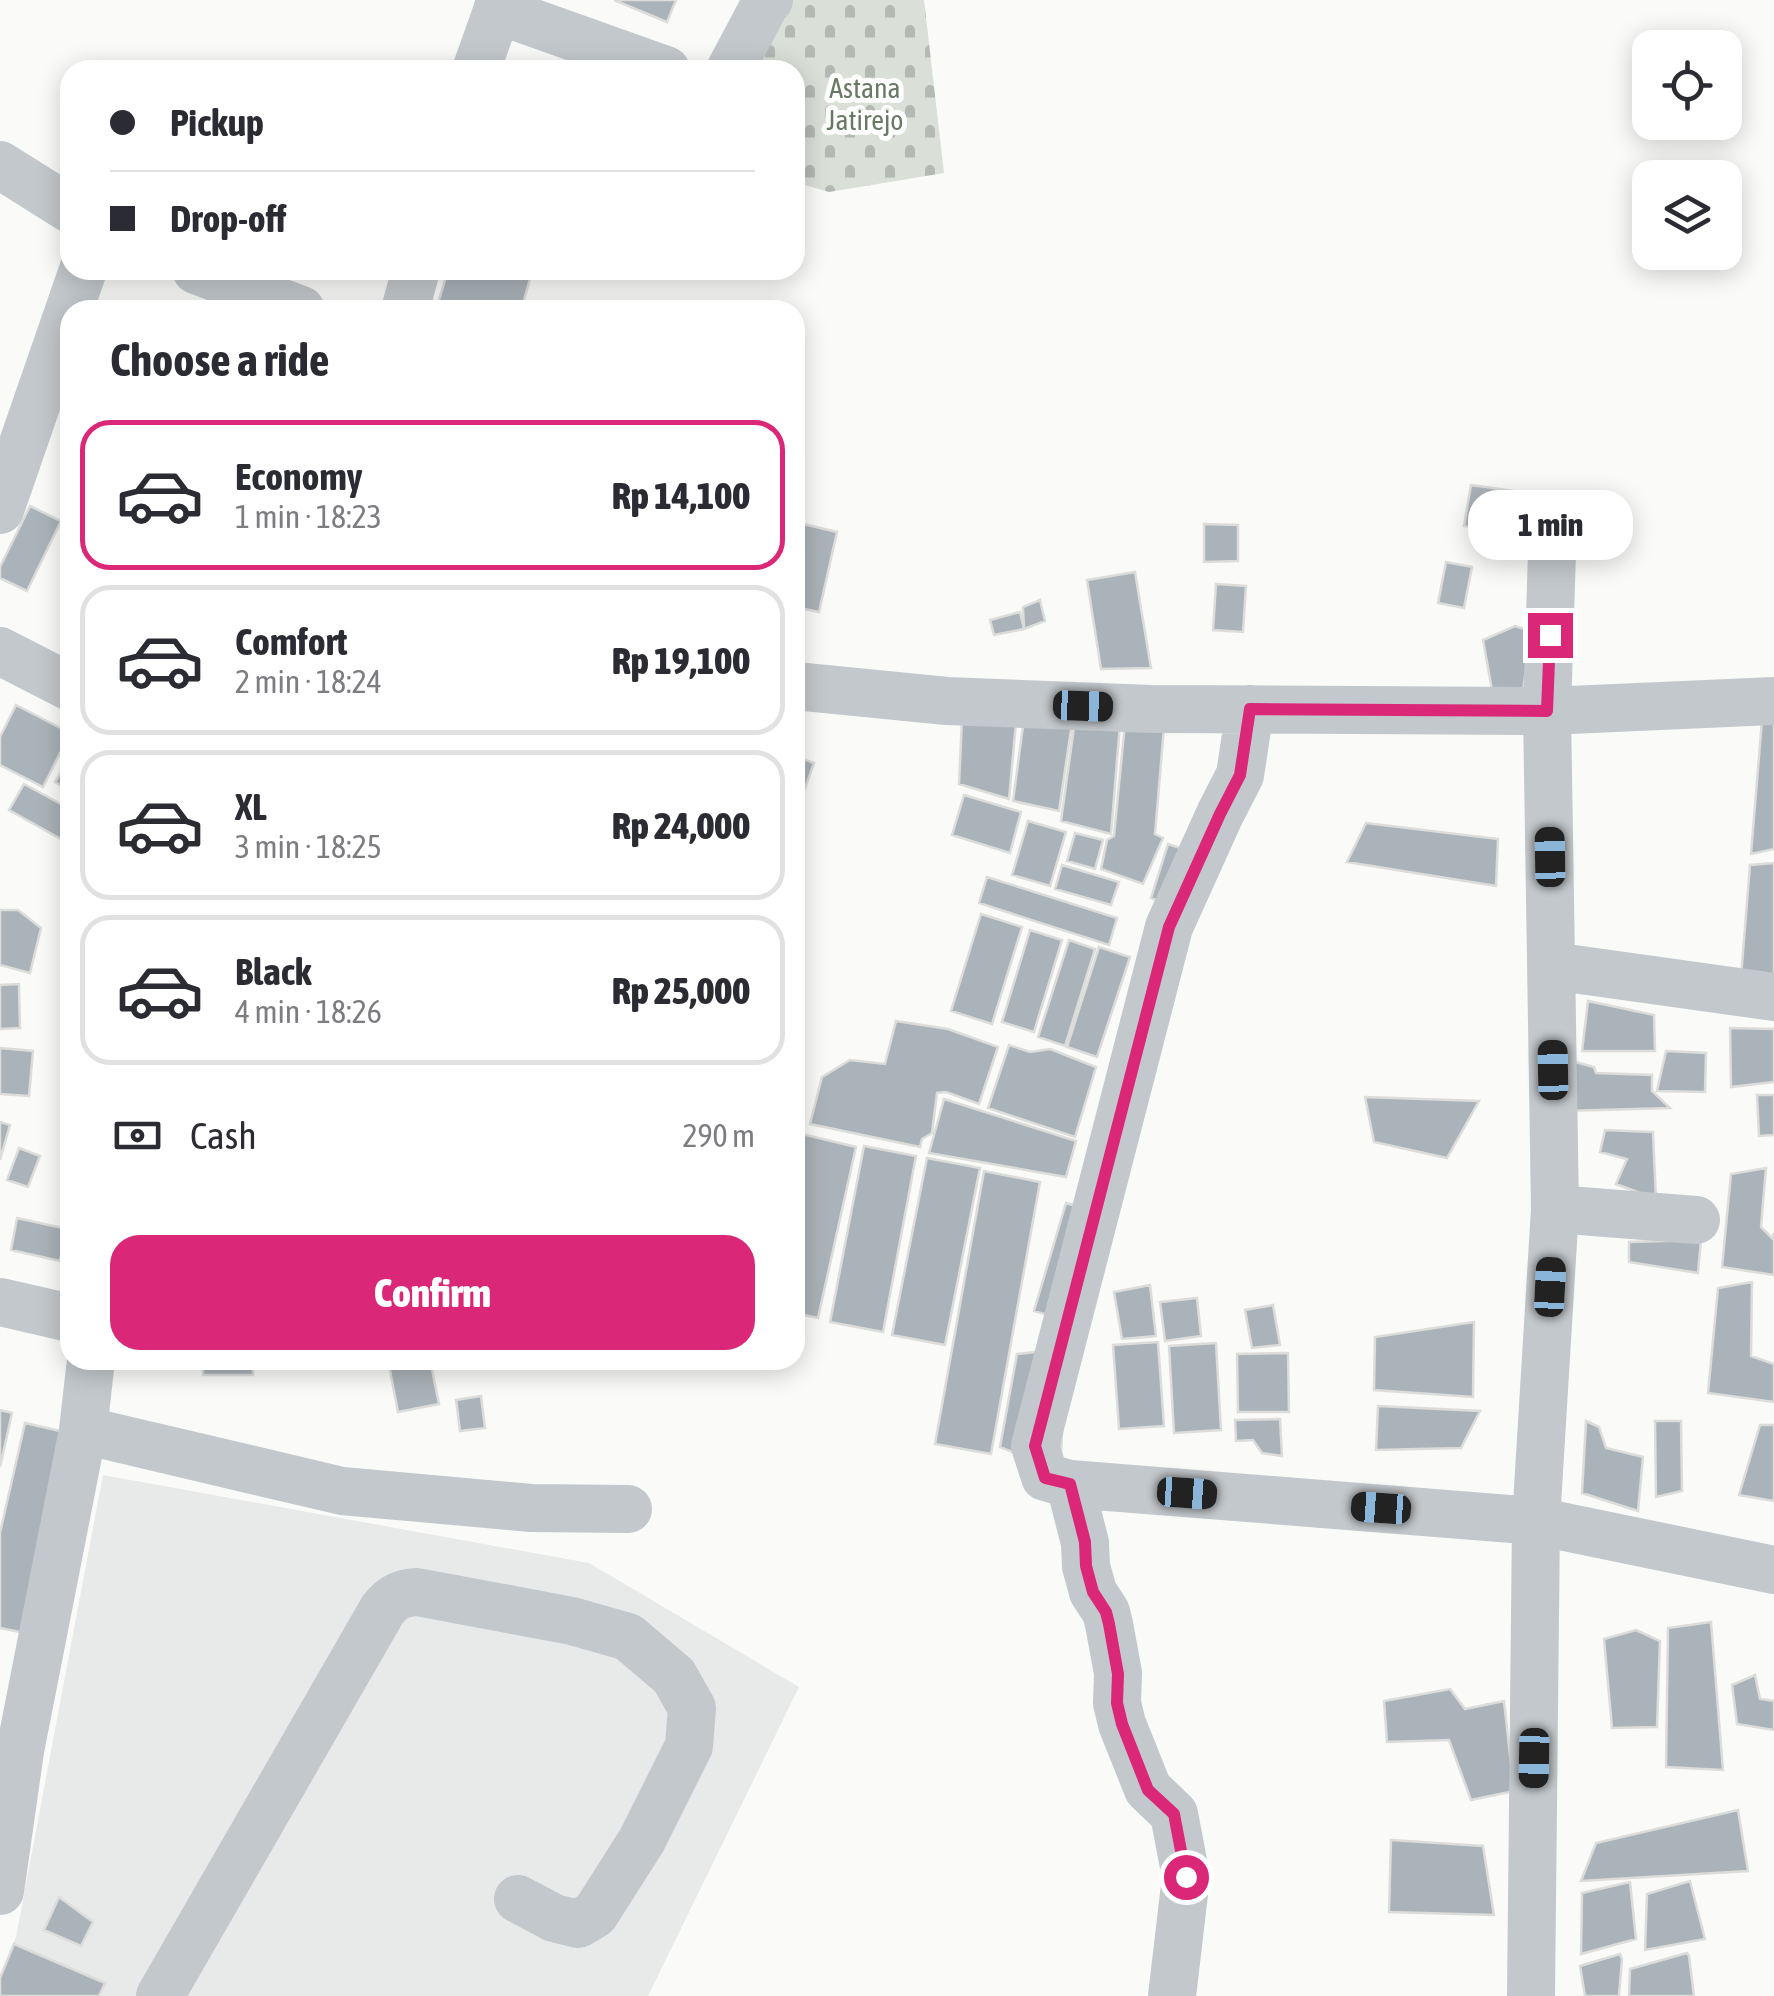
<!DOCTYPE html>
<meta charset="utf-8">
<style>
body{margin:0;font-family:"Asap Condensed",sans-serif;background:#f7f7f7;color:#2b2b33;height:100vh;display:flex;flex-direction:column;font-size:38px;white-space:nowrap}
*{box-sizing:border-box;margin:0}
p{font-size:32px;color:#7c7c81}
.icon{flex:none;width:55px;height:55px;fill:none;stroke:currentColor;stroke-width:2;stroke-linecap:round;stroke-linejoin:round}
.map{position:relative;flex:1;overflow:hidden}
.drawer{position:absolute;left:60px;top:300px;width:745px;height:1070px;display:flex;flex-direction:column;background:#fff;border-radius:30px;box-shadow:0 5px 25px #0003}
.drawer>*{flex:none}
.hud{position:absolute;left:60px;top:60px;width:745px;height:220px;border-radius:30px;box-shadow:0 5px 25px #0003;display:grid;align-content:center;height:220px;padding:0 50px;background:#fff}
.controls{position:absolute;left:1632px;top:30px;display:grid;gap:20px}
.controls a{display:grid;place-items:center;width:110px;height:110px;border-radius:20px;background:#fff;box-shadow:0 5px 25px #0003;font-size:50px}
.end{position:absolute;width:45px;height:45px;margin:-22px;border:12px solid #db2777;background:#fff;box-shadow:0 0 0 5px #fff}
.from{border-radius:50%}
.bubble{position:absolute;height:70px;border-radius:30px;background:#fff;box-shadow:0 5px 25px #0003;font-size:32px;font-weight:800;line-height:70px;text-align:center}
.car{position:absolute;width:30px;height:60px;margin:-30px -15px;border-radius:12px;box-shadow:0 0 8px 2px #0007;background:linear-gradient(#222 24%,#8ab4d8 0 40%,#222 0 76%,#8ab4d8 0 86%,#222 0)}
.hud b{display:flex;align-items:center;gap:35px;height:95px;font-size:38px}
.hud b+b{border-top:2px solid #e1e1e2}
.hud i{width:25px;height:25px;background:#2b2b33}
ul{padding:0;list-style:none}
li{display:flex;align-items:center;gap:30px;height:150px;margin:0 20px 15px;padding:0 30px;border:5px solid #e1e1e2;border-radius:30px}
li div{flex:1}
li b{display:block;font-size:38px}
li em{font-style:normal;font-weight:800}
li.current{border-color:#db2777}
li>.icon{width:90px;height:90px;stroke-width:1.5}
h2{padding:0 50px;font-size:45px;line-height:120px}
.pay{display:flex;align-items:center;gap:25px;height:110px;padding:0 50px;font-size:38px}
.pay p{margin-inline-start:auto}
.action{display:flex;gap:20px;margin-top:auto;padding:20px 50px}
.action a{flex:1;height:115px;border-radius:30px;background:#db2777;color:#fff;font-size:40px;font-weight:800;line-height:115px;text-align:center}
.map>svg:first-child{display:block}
.built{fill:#e8e9e9}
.cemetery{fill:url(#cemetery-stones)}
.building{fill:#aab3b9;stroke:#dcdcda;stroke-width:2.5}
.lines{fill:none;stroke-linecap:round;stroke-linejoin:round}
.minor{stroke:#c3c8cc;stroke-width:48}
.route{stroke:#db2777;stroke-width:12}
.labels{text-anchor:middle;stroke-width:10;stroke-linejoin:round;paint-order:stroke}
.park-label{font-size:28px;fill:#687a64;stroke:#fff}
</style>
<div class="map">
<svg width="1774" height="1996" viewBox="0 0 1774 1996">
<defs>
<pattern id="cemetery-stones" width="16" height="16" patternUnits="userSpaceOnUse" patternTransform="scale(2.5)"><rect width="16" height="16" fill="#dadfd7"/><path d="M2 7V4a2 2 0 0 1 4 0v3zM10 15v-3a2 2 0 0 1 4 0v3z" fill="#b4b9b4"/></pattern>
</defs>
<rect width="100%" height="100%" fill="#fafaf8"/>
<!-- built -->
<path class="built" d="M103 1475 589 1563 799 1687 648 1996H0V1976L16 1937Z"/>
<!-- cemetery -->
<path class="cemetery" d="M793 0H924L944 173 829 192 795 182V70H753L773 22Z"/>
<!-- building -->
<path class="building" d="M614 0H676L667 22Z
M448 270H523L530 279 521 310H436Z
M1471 485 1527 493 1521 534 1464 526Z
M30 506 61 521 27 591 0 578V567Z
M795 522 837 532 819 612 795 607Z
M1204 524 1238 525V561L1204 562Z
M1446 562 1472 567 1464 608 1438 603Z
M1135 572 1151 668 1101 669 1087 580Z
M1216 584 1246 586 1243 632 1213 630Z
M1040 600 1045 621 1024 629 1023 607Z
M1020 612 1024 629 994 635 990 620Z
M1515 626 1531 631 1523 692 1492 690 1483 640Z
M16 705 70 733 43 787 0 765V737Z
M1073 716 1059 811 1013 801 1023 726Z
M962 720 1016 723 1009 799 959 784Z
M1075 720 1120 724 1111 834 1061 821Z
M1762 720H1774V849L1751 854Z
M1125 723 1164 727 1155 834 1163 838 1143 884 1101 869 1107 840 1114 836Z
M795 756 814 763 795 816Z
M70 757V791L55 782Z
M24 784 70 809V844L9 810Z
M964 795 1021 812 1010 853 952 835Z
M1028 821 1066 832 1050 886 1012 875Z
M1366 823 1498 839 1496 886 1347 862Z
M1075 833 1103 840 1095 869 1067 861Z
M1168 844 1198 854 1180 908 1151 898Z
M1774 863V978L1741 977 1750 865Z
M1062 865 1119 882 1111 905 1055 889Z
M987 877 1117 918 1109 945 979 903Z
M0 910H18L41 928 30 973 0 965Z
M981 914 1022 927 992 1024 951 1011Z
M1030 930 1062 940 1034 1032 1002 1022Z
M1069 940 1095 949 1065 1046 1038 1037Z
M1099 947 1130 957 1097 1057 1067 1047Z
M19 984 20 1028 0 1029V985Z
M1588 1001 1654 1015 1655 1051H1582Z
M896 1021 948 1029 998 1047 979 1104 946 1092 937 1093 932 1133 922 1139 920 1147 810 1124 822 1077 850 1060 885 1064Z
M1730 1028 1774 1029V1082L1731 1087Z
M1009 1045 1030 1052 1050 1049 1096 1067 1075 1137 988 1108Z
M0 1048 33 1051 29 1096 0 1094Z
M1666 1051 1706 1053 1705 1092 1657 1091Z
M1564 1059 1594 1067 1596 1073 1652 1075V1091L1670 1108 1563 1111Z
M66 1061H70V1116H65Z
M1757 1095H1774V1135L1759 1136Z
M1365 1097 1479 1101 1447 1158 1374 1142Z
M944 1099 1076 1141 1066 1177 929 1153Z
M0 1122 10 1125 0 1160Z
M1605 1130 1653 1132 1656 1199 1616 1184 1627 1159 1600 1152Z
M802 1134 856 1147 818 1318 795 1313V1168Z
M864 1146 916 1156 883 1332 830 1322Z
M19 1148 40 1156 28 1187 7 1180Z
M927 1158 980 1168 945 1345 892 1335Z
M1766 1168 1761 1227 1772 1238 1774 1233V1275L1722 1267 1731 1174Z
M984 1171 1040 1182 991 1454 935 1444Z
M1066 1203 1111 1217 1079 1324 1034 1311Z
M17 1218 67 1229 60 1261 11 1250Z
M1701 1240 1698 1273 1629 1262V1242Z
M1752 1282 1751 1356 1774 1364V1402L1708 1393 1718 1288Z
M1150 1285 1156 1336 1122 1339 1114 1292Z
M1197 1298 1201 1336 1165 1341 1160 1302Z
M1273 1305 1280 1345 1252 1348 1245 1310Z
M1474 1322 1473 1397 1374 1390 1375 1337Z
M1158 1342 1164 1426 1119 1429 1113 1345Z
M1216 1343 1221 1430 1174 1433 1169 1346Z
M1046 1351 1065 1361 1061 1455 1032 1460 1000 1447 1017 1354Z
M1288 1353 1289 1412H1238L1237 1354Z
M203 1360H253V1375H203Z
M388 1360H430L439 1404 398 1412Z
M481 1396 485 1428 460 1431 456 1400Z
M1378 1406 1480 1411 1461 1448 1376 1450Z
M0 1410 12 1413 0 1467Z
M1280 1419 1282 1456 1262 1453 1253 1440 1236 1441 1235 1420Z
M1586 1421 1599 1427 1606 1448 1643 1457 1638 1511 1582 1493Z
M1655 1421H1681L1682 1491 1656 1497Z
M25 1423 73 1434 30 1634 0 1628V1533Z
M1760 1425H1774V1501L1739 1495Z
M1711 1622 1723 1770 1666 1767 1668 1628Z
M1636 1630 1660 1641 1657 1727 1612 1728 1604 1639Z
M1755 1675 1760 1699 1774 1701V1730L1737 1724 1732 1685Z
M1450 1689 1465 1709 1504 1701 1514 1791 1471 1800 1449 1740 1387 1742 1384 1701Z
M1738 1810 1748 1871 1581 1881 1596 1843Z
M1391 1840 1483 1846 1494 1915 1389 1912Z
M1690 1881 1705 1939 1645 1950 1647 1894Z
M1630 1882 1636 1939 1581 1954 1582 1893Z
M59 1897 93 1922 81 1946 44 1930Z
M14 1944 105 1983 99 1996H0V1978Z
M1687 1953 1689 1956 1694 1996H1629L1630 1969Z
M1620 1954 1622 1959 1619 1996H1585L1580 1966Z"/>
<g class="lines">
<!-- minor -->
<path class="minor" d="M497 10 666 70
M476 70 501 0
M730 70 764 6 769 0
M0 165 70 209
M196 270 301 310
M405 310 416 270
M0 510 83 270
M0 651 70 687
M795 686 947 701 1151 709 1547 711 1774 701
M1250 709 1240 775 1220 814 1169 927 1035 1446 1045 1477 1070 1484 1536 1521 1774 1570
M1552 966 1774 997
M1555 1209 1696 1220
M0 1302 70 1318
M83 1430 342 1491 531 1508 628 1509
M1070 1484 1085 1543 1086 1566 1093 1592 1106 1612 1109 1624 1118 1673 1117 1703 1122 1724 1148 1789 1174 1814 1186 1877 1172 1996
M0 1891 20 1751 83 1430 91 1360
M160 1996 383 1609C393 1597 401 1593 417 1592L572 1621 628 1637 674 1676 692 1708 689 1746 642 1840 595 1914 578 1924 554 1918 518 1899
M1531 1996 1536 1521 1555 1209 1547 711 1553 521"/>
</g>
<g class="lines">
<!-- route -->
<path class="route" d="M1186 1877 1174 1814 1148 1790 1122 1724 1117 1703 1118 1674 1109 1624 1106 1612 1093 1592 1086 1566 1085 1542 1070 1484 1045 1478 1035 1446 1169 927 1220 814 1240 775 1250 709 1547 711 1550 635"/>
</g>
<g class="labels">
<!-- park labels -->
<g class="park-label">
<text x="865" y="98">Astana<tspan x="865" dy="32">Jatirejo</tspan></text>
</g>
</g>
</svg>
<div class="controls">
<a><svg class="icon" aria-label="locate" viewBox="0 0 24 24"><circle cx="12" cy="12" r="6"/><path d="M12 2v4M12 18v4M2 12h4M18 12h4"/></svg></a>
<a><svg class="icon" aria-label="layers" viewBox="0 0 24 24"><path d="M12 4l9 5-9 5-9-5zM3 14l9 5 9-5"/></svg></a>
</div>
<i class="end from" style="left:1186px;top:1877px"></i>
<i class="end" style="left:1550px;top:635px"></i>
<div class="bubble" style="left:1468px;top:490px;width:165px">1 min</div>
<i class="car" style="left:1083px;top:706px;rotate:92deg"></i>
<i class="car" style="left:1550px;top:857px;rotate:359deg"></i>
<i class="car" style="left:1553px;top:1070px;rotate:359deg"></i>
<i class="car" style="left:1550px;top:1287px;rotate:3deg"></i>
<i class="car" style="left:1187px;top:1493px;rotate:94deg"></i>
<i class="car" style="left:1381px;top:1508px;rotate:274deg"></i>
<i class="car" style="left:1534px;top:1758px;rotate:181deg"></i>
<div class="hud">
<b><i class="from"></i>Pickup</b>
<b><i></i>Drop-off</b>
</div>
<section class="drawer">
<h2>Choose a ride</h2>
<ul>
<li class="current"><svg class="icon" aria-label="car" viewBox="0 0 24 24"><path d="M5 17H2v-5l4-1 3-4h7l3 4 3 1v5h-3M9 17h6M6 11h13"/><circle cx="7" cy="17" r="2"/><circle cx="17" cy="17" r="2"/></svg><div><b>Economy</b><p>1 min · 18:23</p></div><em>Rp 14,100</em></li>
<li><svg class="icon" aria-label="car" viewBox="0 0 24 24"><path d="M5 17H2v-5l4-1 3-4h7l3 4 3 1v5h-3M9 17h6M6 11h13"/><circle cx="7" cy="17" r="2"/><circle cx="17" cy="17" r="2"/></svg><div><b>Comfort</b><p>2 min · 18:24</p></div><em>Rp 19,100</em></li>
<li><svg class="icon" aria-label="car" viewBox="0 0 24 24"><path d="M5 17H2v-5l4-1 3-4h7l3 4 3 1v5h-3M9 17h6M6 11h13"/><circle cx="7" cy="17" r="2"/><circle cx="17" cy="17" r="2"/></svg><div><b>XL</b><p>3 min · 18:25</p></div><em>Rp 24,000</em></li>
<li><svg class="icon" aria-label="car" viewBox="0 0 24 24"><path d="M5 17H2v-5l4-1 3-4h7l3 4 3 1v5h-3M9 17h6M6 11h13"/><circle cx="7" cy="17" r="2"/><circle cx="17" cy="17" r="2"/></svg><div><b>Black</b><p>4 min · 18:26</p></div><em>Rp 25,000</em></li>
</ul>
<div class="pay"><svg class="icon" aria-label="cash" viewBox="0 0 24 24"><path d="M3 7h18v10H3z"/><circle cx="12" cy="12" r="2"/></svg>Cash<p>290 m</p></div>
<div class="action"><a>Confirm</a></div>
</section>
</div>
